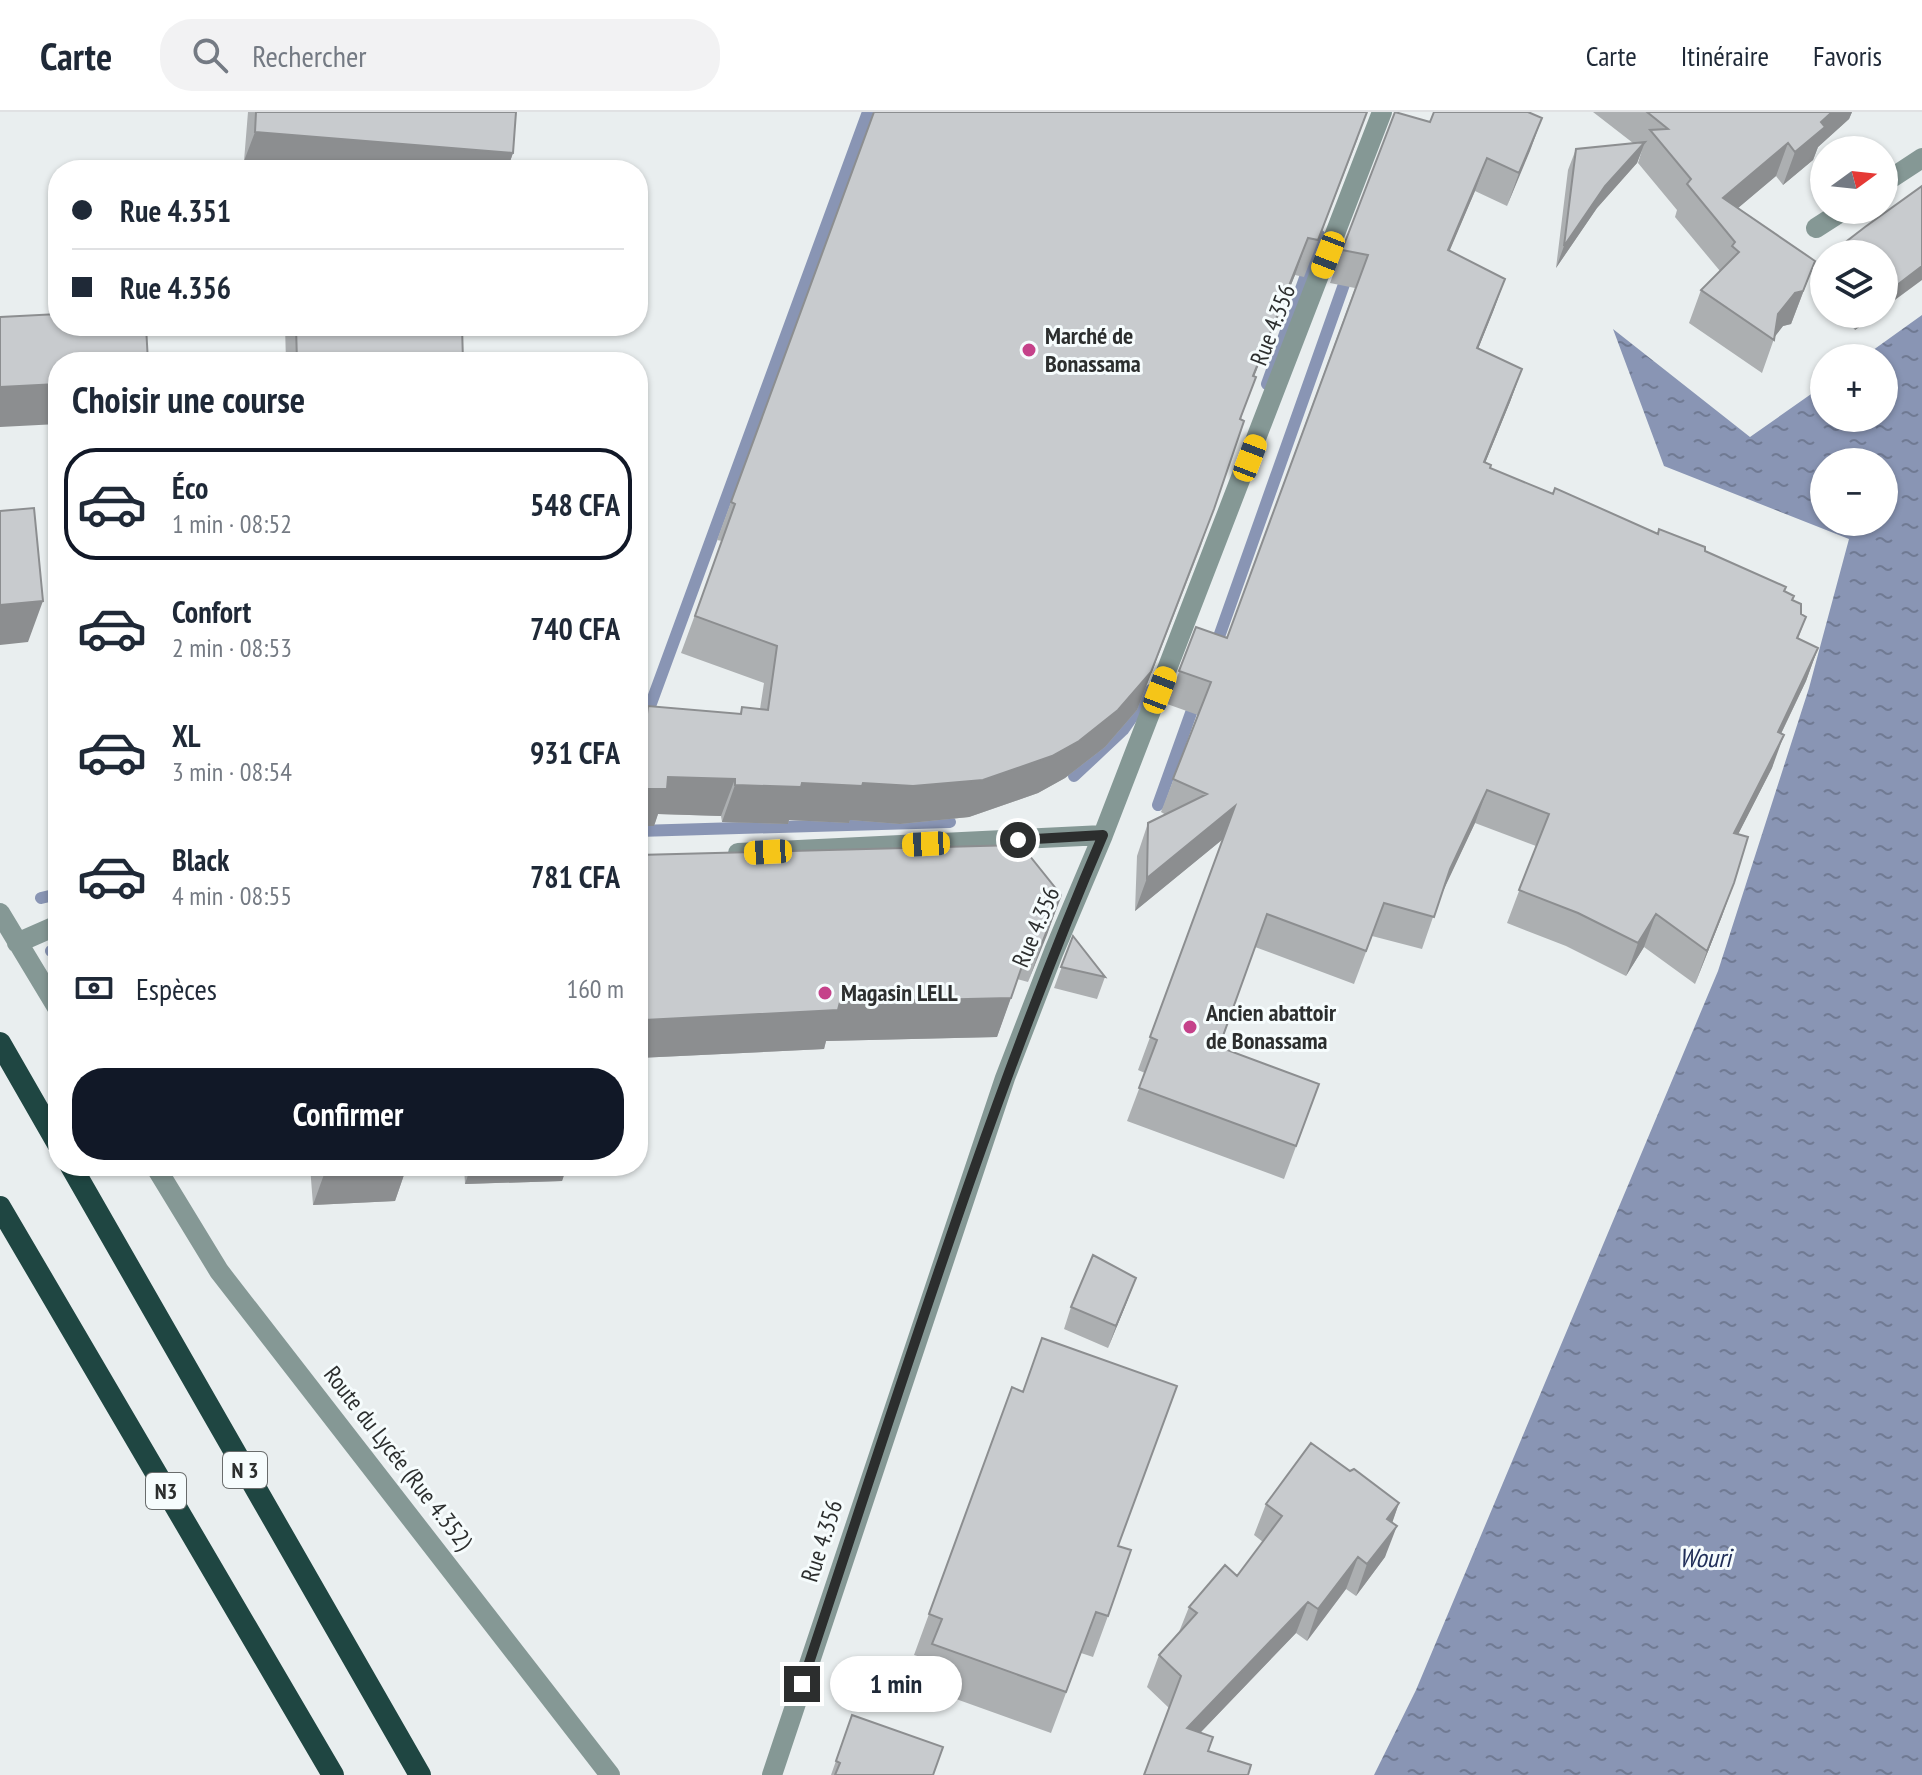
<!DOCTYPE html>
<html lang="fr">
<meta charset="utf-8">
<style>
body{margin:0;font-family:"PT Sans Narrow",sans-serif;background:#f2f2f3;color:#1f2937;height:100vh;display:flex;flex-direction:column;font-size:30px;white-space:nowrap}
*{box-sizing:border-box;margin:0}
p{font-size:26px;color:#747a83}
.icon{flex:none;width:44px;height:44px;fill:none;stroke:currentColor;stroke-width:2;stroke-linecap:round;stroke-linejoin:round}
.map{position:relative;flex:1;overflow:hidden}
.sheet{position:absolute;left:48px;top:240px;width:600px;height:824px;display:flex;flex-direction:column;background:#fff;border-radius:32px;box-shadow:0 2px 6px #0004}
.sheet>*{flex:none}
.top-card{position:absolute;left:48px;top:48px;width:600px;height:176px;border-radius:32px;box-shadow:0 2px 6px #0004;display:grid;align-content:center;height:176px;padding:0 24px;background:#fff}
.needle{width:52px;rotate:75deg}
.buttons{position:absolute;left:1810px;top:24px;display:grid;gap:16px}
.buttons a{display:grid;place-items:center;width:88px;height:88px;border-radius:50%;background:#fff;box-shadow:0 2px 6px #0004;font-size:40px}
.end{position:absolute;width:36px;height:36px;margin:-18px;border:10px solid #2c2e2e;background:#fff;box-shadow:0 0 0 4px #fff}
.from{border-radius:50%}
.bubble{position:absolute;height:56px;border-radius:28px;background:#fff;box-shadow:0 2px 6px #0004;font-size:26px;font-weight:600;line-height:56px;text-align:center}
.car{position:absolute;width:24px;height:48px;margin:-24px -12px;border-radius:10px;box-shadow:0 0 6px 2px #0007;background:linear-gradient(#f5c518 24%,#345 0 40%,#f5c518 0 76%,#345 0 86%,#f5c518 0)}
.top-card b{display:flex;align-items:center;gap:28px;height:76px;font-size:30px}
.top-card b+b{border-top:2px solid #e0e1e3}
.top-card i{width:20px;height:20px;background:#1f2937}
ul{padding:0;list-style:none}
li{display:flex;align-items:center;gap:24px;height:112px;margin:0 16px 12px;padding:0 8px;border:4px solid transparent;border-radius:32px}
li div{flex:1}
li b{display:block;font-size:30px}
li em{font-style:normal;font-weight:600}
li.on{border-color:#111827}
li>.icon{width:72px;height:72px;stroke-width:1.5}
h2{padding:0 24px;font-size:36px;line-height:96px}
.pay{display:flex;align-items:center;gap:20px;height:88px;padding:0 24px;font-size:30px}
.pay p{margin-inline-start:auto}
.cta{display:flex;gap:16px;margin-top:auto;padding:16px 24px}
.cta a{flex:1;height:92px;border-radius:32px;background:#111827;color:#fff;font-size:32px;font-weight:600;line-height:92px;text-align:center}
header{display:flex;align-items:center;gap:48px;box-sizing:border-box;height:112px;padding:0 40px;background:#fff;border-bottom:2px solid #e0e1e3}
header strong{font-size:38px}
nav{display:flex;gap:44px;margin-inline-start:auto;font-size:28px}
.search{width:560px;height:72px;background:#f2f2f3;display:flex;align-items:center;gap:20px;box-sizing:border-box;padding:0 28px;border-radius:32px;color:#747a83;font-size:30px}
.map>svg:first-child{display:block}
.water{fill:url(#water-ripples);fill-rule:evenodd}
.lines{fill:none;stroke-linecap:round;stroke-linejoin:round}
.stream{stroke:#8995b4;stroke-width:12}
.minor{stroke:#859895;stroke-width:20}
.trunk{stroke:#1f4642;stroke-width:22}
.wall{fill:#acafb1}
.shaded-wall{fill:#8c8e90}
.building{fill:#c8cbce;stroke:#8c8e90;stroke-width:2}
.route{stroke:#2c2e2e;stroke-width:10}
.poi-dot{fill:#c5428a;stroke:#f6fcfd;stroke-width:3}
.labels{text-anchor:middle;stroke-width:6;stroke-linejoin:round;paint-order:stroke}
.shield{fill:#f6fcfd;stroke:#696c6c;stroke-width:2}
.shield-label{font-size:22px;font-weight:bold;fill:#2c2e2e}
.street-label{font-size:24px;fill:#2c2e2e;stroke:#f6fcfd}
.poi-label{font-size:24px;font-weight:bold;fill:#2c2e2e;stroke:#f6fcfd;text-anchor:start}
.water-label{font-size:26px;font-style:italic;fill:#212f59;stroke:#f6fcfd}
</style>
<header>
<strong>Carte</strong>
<div class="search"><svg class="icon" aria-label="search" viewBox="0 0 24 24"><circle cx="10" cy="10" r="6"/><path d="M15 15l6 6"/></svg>Rechercher</div>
<nav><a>Carte</a><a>Itinéraire</a><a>Favoris</a></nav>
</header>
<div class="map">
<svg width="1922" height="1663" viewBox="0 0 1922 1663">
<defs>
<pattern id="water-ripples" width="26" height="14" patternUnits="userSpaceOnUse" patternTransform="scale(2)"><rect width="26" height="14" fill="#8995b4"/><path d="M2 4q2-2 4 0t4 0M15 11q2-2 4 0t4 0" fill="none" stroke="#707a93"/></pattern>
</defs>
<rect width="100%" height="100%" fill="#e9eeef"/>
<!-- water -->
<path class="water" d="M1922 203V1663H1374L1416 1578 1718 859 1809 576 1849 427 1664 354 1613 217 1750 325 1824 273V306H1884V246H1862ZM1824 350H1884V410H1824Z"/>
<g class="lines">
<!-- stream -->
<path class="stream" d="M1267 272 1320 124
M1215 536 1348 161
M638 627 868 0
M1074 664 1123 618 1151 578
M1158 693 1196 587
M638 719 950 710
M41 786 58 782
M51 839 58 836"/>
<!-- minor -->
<path class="minor" d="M1884 71 1922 46
M1816 116 1844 98
M738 741 1103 723
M0 801 58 897
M17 831 58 813
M155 1054 219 1159 610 1663
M772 1663 1005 966 1054 839 1103 723 1382 0"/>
<!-- trunk -->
<path class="trunk" d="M0 931 58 1032
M71 1054 420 1663
M0 1095 333 1663"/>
</g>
<!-- wall -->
<path class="wall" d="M248 0H516L513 41 507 58H361L244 49Z
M874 0 1358 26 1304 165 1295 163 1254 265 1201 434 1137 598 1105 635 1065 666 1038 681 969 705 900 712 850 708 849 711 789 708 788 712 722 710 721 704 658 702 654 714H638V622L648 594 740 602 742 595 760 597 764 571 681 541 722 429 717 428Z
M1593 0H1852L1849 7 1818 35 1813 48 1783 73 1776 64 1738 96 1815 149 1791 212 1783 214 1775 224 1762 261 1689 211 1701 178 1720 159 1675 105 1677 98 1638 51 1642 38 1637 51 1597 96 1556 156 1568 58 1576 37 1633 31Z
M1542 6 1507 94 1475 79 1449 139 1505 167 1478 237 1522 257 1510 290 1485 351 1490 356 1553 382 1705 439 1784 479 1792 488 1801 502 1806 505 1798 527 1818 536 1806 569 1781 622 1772 656 1738 722 1722 804 1695 872 1644 835 1626 864 1566 834 1507 811 1536 734 1475 711 1441 782 1422 837 1372 824 1354 872 1255 835 1219 935 1319 972 1284 1067 1127 1009 1145 961 1138 958 1223 727 1135 799 1137 744 1148 711 1166 703 1161 700 1198 603 1167 592 1196 515 1227 526 1355 176 1330 171 1342 138 1430 10Z
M1824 147V177L1816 167Z
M1842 202H1877L1855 218Z
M285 214H462L463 249V250H286Z
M58 606V672H57L54 616Z
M638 743 1061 783 1028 870 1017 867 997 925 826 929 824 937 638 946Z
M1073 824 1105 865 1097 887 1054 876Z
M310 1054H407L395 1089 313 1093Z
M464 1054H567L562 1069 465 1072Z
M1128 1187 1108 1236 1064 1217 1071 1195Z
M1012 1275 1118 1434 1108 1504 1093 1545 1081 1541 1051 1621 917 1573 927 1547 914 1543Z
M1350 1359 1399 1391 1392 1410 1385 1445 1356 1484 1346 1477 1307 1529 1296 1521 1201 1620 1208 1639 1144 1663 1169 1596 1147 1575 1159 1543 1179 1520 1189 1495 1237 1464 1263 1430 1254 1423 1266 1392Z
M852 1603 933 1663H831Z"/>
<!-- shaded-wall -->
<path class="shaded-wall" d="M1832 0H1852L1849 7 1818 35 1813 48 1783 73 1795 40 1821 10Z
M1542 6 1530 39 1507 94 1519 61Z
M255 20 513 41 507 58H361L244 49Z
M1645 30 1637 51 1597 96 1556 156 1564 134 1605 74Z
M1788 31 1776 64 1719 112 1723 86Z
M1487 46 1475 79 1436 171 1448 138Z
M1308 126 1295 163 1239 301 1253 264Z
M1815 149 1791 212 1783 214 1773 227 1778 202Z
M1922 154V168L1884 196V183Z
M1505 167 1493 200 1465 269 1477 236Z
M1861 202H1877L1855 218Z
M1522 257 1510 290 1472 383 1484 350Z
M58 272V312L0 315V275Z
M1214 397 1137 598 1105 635 1065 666 1038 681 969 705 900 712 850 708 849 711 789 708 788 712 722 710 735 673 863 671Z
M43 489 28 530 0 533V493Z
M1818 536 1806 569 1766 653 1778 620Z
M1784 623 1772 656 1722 754 1734 721Z
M668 665 735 667 721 704 658 702 654 714H638V677Z
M1487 678 1475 711 1438 790 1450 757Z
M1235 694 1223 727 1135 799 1147 766Z
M1734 771 1722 804 1695 872 1707 839Z
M1061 783 1047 823 1028 870 1042 831Z
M1656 802 1644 835 1626 864 1638 831Z
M1011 886 997 925 826 929 824 937 638 946V924L644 908 840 890Z
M644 904 638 920V905Z
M327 1054H407L395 1089 313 1093Z
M471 1054H567L562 1069 465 1072Z
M1136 1166 1128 1187 1108 1236 1116 1214Z
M1399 1391 1388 1423 1387 1407Z
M1397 1414 1385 1445 1356 1484 1367 1452Z
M1358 1445 1346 1477 1307 1529 1318 1497Z
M1308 1490 1296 1521 1175 1647 1187 1616Z"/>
<!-- building -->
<path class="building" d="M256 0H516L513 41 255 20Z
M874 0H1367L1318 128 1308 126 1253 264 1256 265 1240 307 1244 309 1214 397 1151 560 1118 598 1079 629 1052 644 983 668 913 674 863 671 862 674 802 671 801 675 735 673V667L668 665 667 677H638V625H641V619L645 618 648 594 741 602 742 595 768 598 777 534 695 504 735 392 731 390Z
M1395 0 1430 10 1434 0H1528L1542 6 1519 61 1487 46 1448 138 1505 167 1477 236 1522 257 1484 350 1491 353 1490 356 1553 382 1555 376 1658 422 1659 417 1705 435V439L1786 475 1784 479 1794 484 1792 488 1801 492V502L1806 505 1797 526 1818 536 1778 620 1784 623 1734 721 1748 725 1734 771 1707 839 1656 802 1638 831 1578 801 1519 778 1549 702 1487 678 1450 757 1434 805 1384 791 1366 839 1267 802 1219 935 1319 972 1296 1034 1139 976 1157 928 1150 925 1235 694 1147 766 1148 711 1207 682 1173 667 1211 570 1179 559 1196 515 1227 526 1368 143 1342 138Z
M1647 0H1832L1821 10 1825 15 1795 40 1788 31 1723 86 1815 149 1803 179 1795 181 1778 202 1774 228 1701 178 1739 140 1732 134 1735 130 1687 72 1691 67 1650 18 1668 17Z
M1645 30 1605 74 1564 134 1576 37Z
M1922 74V154L1884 183V142H1830L1865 115Z
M58 202V214H146L148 250H58V272L0 275V205Z
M296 214H462L463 249 297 250Z
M34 396 43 489 0 493V399Z
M1021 733 1061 783 1042 831 1031 828 1011 886 840 890 838 898 644 908V904L638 905V743Z
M1073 824 1105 865 1061 855Z
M1093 1143 1136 1166 1116 1214 1071 1195Z
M1042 1226 1177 1274 1118 1434 1131 1438 1108 1504 1096 1500 1066 1580 932 1532 942 1507 929 1502 1012 1275 1023 1280Z
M1311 1331 1350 1359 1354 1357 1399 1391 1387 1407 1397 1414 1367 1452 1358 1445 1318 1497 1308 1490 1187 1616 1213 1625 1208 1639 1251 1653 1248 1663H1144L1181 1564 1159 1543 1197 1501 1189 1495 1225 1453 1237 1464 1282 1404 1266 1392Z
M852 1603 943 1635 933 1663H835L840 1651 836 1649Z"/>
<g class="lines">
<!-- route -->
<path class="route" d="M802 1572C897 1287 985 999 1103 723L1018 728"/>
</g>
<!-- markers -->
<g class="poi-dot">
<circle cx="1029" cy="238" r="8"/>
<circle cx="825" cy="881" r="8"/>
<circle cx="1190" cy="915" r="8"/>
</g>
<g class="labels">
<!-- shield labels -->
<g class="shield">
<rect x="223" y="1340" width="44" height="36" rx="6"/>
<rect x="146" y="1361" width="40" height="36" rx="6"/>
</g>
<g class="shield-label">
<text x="245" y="1366">N 3</text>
<text x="166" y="1387">N3</text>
</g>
<!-- street labels -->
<g class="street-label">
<text transform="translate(1273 213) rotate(-69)" y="8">Rue 4.356</text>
<text transform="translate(1036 815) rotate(-67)" y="8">Rue 4.356</text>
<text transform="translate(398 1346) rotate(52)" y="8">Route du Lycée (Rue 4.352)</text>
<text transform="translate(822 1429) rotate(-72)" y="8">Rue 4.356</text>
</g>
<!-- poi labels -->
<g class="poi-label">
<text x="1045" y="232">Marché de<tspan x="1045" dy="28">Bonassama</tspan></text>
<text x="841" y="889">Magasin LELL</text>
<text x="1206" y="909">Ancien abattoir<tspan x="1206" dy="28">de Bonassama</tspan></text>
</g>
<!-- water labels -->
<g class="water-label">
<text x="1705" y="1455">Wouri</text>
</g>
</g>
</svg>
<div class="buttons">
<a><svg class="needle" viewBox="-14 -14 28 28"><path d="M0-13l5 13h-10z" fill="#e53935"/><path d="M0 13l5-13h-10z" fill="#747a83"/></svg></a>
<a><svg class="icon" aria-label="layers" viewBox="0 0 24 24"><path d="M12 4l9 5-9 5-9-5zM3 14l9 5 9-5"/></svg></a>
<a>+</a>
<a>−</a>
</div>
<i class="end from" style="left:1018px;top:728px"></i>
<i class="end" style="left:802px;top:1572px"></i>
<div class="bubble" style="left:830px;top:1544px;width:132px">1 min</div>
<i class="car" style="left:1328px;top:143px;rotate:201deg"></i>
<i class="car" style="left:1250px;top:346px;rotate:21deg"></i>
<i class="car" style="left:1160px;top:578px;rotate:21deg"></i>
<i class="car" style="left:926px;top:732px;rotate:267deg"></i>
<i class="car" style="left:768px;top:740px;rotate:267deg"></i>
<div class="top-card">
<b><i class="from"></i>Rue 4.351</b>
<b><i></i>Rue 4.356</b>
</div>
<section class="sheet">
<h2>Choisir une course</h2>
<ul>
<li class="on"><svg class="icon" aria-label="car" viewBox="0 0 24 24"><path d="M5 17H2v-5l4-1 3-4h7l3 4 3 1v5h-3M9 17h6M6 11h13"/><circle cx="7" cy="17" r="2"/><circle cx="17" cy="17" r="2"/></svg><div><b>Éco</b><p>1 min · 08:52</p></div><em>548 CFA</em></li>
<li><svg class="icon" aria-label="car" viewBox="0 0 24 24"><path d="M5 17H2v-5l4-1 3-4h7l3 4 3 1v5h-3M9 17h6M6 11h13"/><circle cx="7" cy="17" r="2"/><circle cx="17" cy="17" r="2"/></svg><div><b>Confort</b><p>2 min · 08:53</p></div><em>740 CFA</em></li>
<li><svg class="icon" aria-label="car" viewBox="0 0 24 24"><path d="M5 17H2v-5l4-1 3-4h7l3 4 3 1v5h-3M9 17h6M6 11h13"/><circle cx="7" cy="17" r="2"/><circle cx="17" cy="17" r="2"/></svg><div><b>XL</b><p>3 min · 08:54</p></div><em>931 CFA</em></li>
<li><svg class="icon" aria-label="car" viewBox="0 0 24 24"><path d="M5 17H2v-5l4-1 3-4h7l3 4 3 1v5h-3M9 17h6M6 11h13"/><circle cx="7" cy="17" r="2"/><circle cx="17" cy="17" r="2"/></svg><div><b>Black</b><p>4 min · 08:55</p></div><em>781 CFA</em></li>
</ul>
<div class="pay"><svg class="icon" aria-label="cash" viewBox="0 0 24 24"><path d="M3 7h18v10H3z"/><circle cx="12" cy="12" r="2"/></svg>Espèces<p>160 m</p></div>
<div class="cta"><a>Confirmer</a></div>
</section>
</div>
